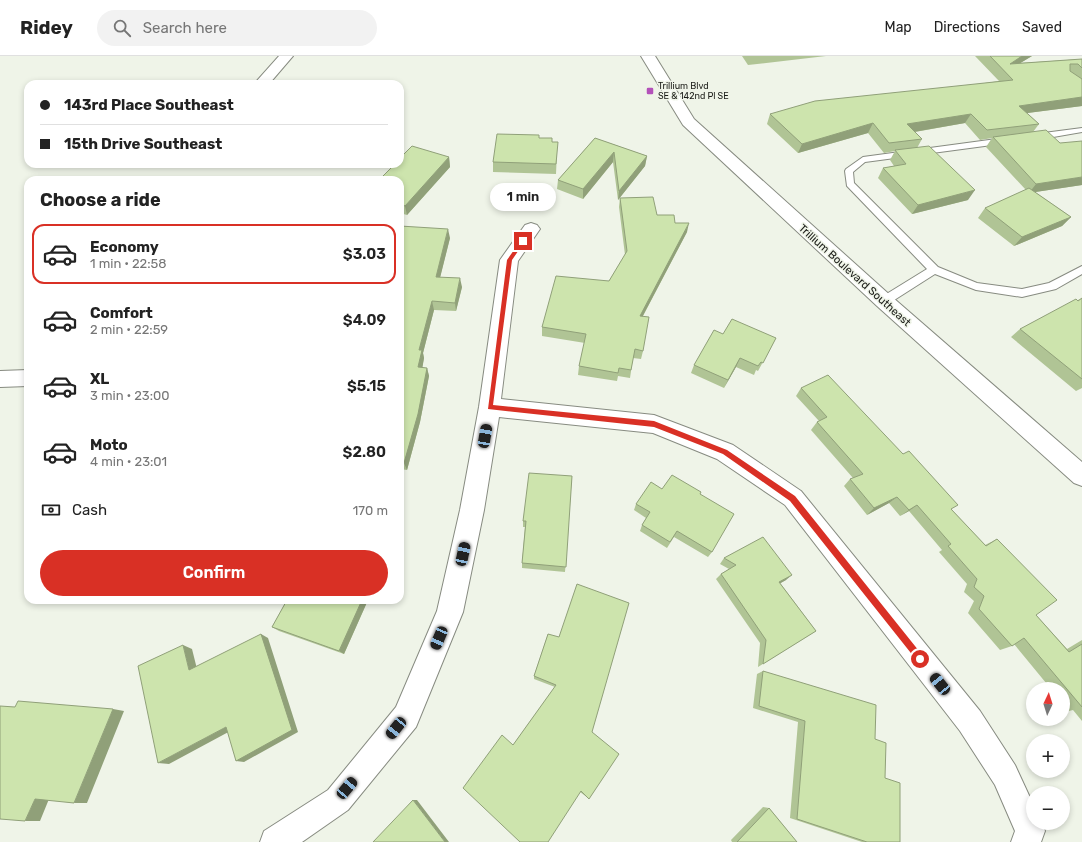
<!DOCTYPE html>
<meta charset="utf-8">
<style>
body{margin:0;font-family:Rubik,sans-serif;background:#f2f2f2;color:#222;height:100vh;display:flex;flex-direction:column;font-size:15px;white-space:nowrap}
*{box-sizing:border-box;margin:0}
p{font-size:13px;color:#767676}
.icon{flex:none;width:22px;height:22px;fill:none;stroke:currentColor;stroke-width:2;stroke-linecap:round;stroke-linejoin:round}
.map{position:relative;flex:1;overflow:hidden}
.drawer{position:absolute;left:24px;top:120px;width:380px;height:428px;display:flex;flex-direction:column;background:#fff;border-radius:12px;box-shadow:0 2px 6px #0003}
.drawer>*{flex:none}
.hud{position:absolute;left:24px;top:24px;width:380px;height:88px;border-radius:12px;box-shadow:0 2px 6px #0003;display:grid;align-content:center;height:88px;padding:0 16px;background:#fff}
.needle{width:26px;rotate:4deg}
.buttons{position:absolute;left:1026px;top:626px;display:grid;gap:8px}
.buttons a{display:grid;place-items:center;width:44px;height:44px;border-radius:50%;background:#fff;box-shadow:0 2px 6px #0003;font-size:20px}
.end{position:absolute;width:18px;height:18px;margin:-9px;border:5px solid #d93025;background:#fff;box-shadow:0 0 0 2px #fff}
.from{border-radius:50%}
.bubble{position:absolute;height:28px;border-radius:14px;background:#fff;box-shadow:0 2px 6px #0003;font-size:13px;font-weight:600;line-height:28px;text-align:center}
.car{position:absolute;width:12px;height:24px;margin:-12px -6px;border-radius:5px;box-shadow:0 0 3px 1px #0007;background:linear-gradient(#222 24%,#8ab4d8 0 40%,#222 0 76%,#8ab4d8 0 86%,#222 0)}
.hud b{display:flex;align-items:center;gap:14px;height:38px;font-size:15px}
.hud b+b{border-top:1px solid #e0e0e0}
.hud i{width:10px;height:10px;background:#222}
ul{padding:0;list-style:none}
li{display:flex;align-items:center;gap:12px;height:60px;margin:0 8px 6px;padding:0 8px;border:2px solid transparent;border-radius:12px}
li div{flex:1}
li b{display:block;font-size:15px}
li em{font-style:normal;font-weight:600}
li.active{border-color:#d93025}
li>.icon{width:36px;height:36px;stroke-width:1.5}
h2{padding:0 16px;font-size:18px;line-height:48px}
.pay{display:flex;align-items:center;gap:10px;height:44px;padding:0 16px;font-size:15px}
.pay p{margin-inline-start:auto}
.primary-button{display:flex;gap:8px;margin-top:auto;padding:8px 16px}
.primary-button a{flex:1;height:46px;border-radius:24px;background:#d93025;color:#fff;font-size:16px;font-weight:600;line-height:46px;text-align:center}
header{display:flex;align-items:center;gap:24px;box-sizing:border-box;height:56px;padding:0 20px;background:#fff;border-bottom:1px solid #e0e0e0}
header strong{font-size:19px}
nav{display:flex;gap:22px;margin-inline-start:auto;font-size:14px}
.search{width:280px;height:36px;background:#f2f2f2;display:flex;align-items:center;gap:10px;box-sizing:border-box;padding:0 14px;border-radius:22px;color:#767676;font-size:15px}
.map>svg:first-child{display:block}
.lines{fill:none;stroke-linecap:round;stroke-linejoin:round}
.lane-casing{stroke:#878b81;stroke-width:2}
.street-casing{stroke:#878b81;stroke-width:2}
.secondary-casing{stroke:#878b81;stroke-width:2}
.lane{fill:#fff;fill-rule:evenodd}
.street{fill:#fff;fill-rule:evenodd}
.secondary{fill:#fff;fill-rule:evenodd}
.wall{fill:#b0c495}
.shaded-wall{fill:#90a079}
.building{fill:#cde4ad;stroke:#90a079}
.route{fill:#d93025}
.poi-dot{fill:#b351b9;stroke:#eff4e8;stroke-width:1.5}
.labels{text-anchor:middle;stroke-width:3;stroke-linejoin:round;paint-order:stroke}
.far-poi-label{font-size:9px;fill:#1a1b17;stroke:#eff4e8;text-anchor:start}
.street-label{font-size:11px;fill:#1a1b17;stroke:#eff4e8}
</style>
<header>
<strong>Ridey</strong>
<div class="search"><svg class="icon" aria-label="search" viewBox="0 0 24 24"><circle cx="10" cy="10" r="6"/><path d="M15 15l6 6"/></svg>Search here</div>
<nav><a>Map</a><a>Directions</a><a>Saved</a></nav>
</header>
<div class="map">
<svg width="1082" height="786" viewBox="0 0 1082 786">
<rect width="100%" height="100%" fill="#eff4e8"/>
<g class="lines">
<defs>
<path id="lane" d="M1082 72V76L1036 84 1032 81 1036 78Z
M1004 82 1008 85 1007 87 865 106 853 116 854 127 938 211 977 227 1022 233 1049 227 1082 210V218L1056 233 1022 241 976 234 935 218 888 248H880L879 245 880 242 927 213 847 130 845 115 846 113 863 101Z"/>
<path id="street" d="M279 0H293L269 28H254Z
M531 167 537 169 540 173 518 205 501 343 654 359 733 389 801 435 980 655 1015 709 1033 748V767H1042L1045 775 1041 786H1011L1015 775 995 729 960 675 785 449 717 403 653 377 499 361 484 454 463 556 416 671 348 754 302 786H260L264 775 328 734 396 651 437 555 460 454 479 351 500 204 525 169Z
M28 314V330L0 331V315Z"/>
<path id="secondary" d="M641 0H655L694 63 891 240 1082 406V430L1074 427 877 250 683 69Z"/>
</defs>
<!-- lane casing -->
<use href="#lane" class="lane-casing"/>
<!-- street casing -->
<use href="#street" class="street-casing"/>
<!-- secondary casing -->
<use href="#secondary" class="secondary-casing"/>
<!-- lane -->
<use href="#lane" class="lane"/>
<!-- street -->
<use href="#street" class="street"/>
<!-- secondary -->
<use href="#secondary" class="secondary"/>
</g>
<!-- wall -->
<path class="wall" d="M742 0H826L748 9Z
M975 0H1032L1020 7 1082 3V50L1027 57 1039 68 1033 76 1082 129 1035 136 1071 161 1062 170 1014 190 978 162 985 152 1026 134 986 91 992 82 980 84 965 67 915 76 922 83 917 92 968 144 912 158 878 122 883 112 894 110 890 104 895 95 884 97 868 77 798 97 767 68 770 58 999 25Z
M539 82 552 86 557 95 556 118 493 116V106Z
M595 82 647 100 645 110 618 144 613 106 583 143 557 133 558 124Z
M449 101 450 111 407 159 400 157V124Z
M620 142 657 159 675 167 687 176 643 260V295L641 303 633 302 630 322 618 320 617 325 578 319 579 310 585 287 542 280V271L609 225 625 199 619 151Z
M400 170 450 182 440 221 462 231 456 255 434 254 423 297 424 302 422 312H427L429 320 420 366 407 414 400 413Z
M1082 242V332L1076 335 1011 281 1020 273Z
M723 278 776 282 758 315 756 314 754 319 736 311 724 332 691 317 694 309Z
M801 332 952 454 985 489 997 483 1036 559 1067 593 1082 584V665L1073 654 1069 655 1063 648V633H1051L1014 588 1012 590 1000 594 968 557 974 545 964 536 967 528 939 496 942 494 909 455 900 460 889 447 867 459 844 430 850 423 853 422 811 374 817 366 819 365 796 340Z
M572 420 565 516 522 512V507L525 471H523V465Z
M662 433 700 438 712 496 708 501 674 481 667 492 640 475 642 469 646 462 634 454 636 448Z
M724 502 786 524 780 527 816 575 758 611 760 587 716 523 721 518 729 513 720 508Z
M287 544H368L344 598 279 575 272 571Z
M548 578 592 676 589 743 588 742 580 736 513 689 555 631 534 623V620Z
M763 615 875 683 885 722 900 786H862L790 762 798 666 753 652 757 618Z
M763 751 769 752 797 786H732L731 784Z"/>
<!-- shaded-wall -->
<path class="shaded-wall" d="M1022 0H1032L1006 16 1010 8Z
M1082 41V50L1013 59 1019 50Z
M971 58 965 67 902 78 907 68Z
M873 67 868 77 798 97 802 88Z
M614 96 613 106 583 143V133Z
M647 100 645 110 618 144 619 135Z
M449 101 450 111 407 159 405 150Z
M1082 121V129L1029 137 1036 128Z
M975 134 968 144 912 158 918 149Z
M1071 161 1062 170 1014 190 1022 181Z
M689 167 687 176 638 269 640 260Z
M448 173 450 182 438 230 436 221Z
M460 222 462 231 456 255 455 247Z
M432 245 434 254 423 297 424 302 421 320 418 311 419 294Z
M740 302 736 311 724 332 728 324Z
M427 312 429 320 420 366 407 414 404 407Z
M897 441 889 447 867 459 874 452Z
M917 449 909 455 900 460 909 454Z
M792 519 786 524 774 531 779 526Z
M362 544H368L344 598 339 595Z
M261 578 268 582 298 676 244 706 236 705Z
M183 589 192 593 198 617 189 614Z
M113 653 124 655 87 747H74Z
M226 671 234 673 169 708 158 707Z
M35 743H49L40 765H25Z
M413 744H417L449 786H445Z"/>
<!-- building -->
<path class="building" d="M990 0H1022L1010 8 1082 3V12L1078 8H1070V15L1082 23V41L1019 50 1039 68 987 74 971 58 907 68 922 83 889 87 873 67 802 88 770 58 815 45 1013 24Z
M1046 74 1060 87 1082 85V121L1036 128 993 81Z
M497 78 539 79V82H552V86H558L556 108 493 106Z
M595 82 647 100 619 135 614 96 583 133 558 124Z
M412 90 449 101 405 150 400 148V124H379L395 108H400V102Z
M929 90 975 134 918 149 883 112 906 108 895 94Z
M1029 132 1071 161 1022 181 985 152Z
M653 141 657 159H674L675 167H689L640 260 649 261 643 295 635 293 631 314 619 312 618 317 579 310 586 278 542 271 556 220 609 225 627 195 620 142Z
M400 170 448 173 436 221 460 222 455 247 432 245 419 294H422L418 311 427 312 418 358 404 407H400Z
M1082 242V323L1020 273 1076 243 1078 245Z
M732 263 776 282 763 307 761 306 758 310 740 302 728 324 694 309 714 274 723 278Z
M828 319 903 398 909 395 958 449 951 453 986 490 997 483 1057 544 1036 559 1069 596 1082 588V651L1024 582 1012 590 979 553 984 540 974 531 977 523 948 490 951 488 917 449 909 454 897 441 874 452 850 423 863 418 817 366 827 361 801 332Z
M529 417 572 420 566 511 522 507 526 465H523Z
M672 419 701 436 700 438 734 458 712 496 677 475 670 486 642 469 650 456 636 448 651 426 662 433Z
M763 481 792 519 779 526 816 575 763 608 766 584 721 518 736 509 724 502Z
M577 528 629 547 592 676 619 698 589 743 581 735 548 786H520L463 732 502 679 513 689 556 629 534 620 548 578 559 581Z
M287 544H362L339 595 272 571Z
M261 578 292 674 236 705 226 671 158 707 138 610 183 589 189 614Z
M763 615 876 649 875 683 886 687 885 722 900 727V786H867L797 763 805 665 759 650Z
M18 645 113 653 74 747 35 743 25 765 0 763V650L15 651Z
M413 744 445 786H373Z
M769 752 797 786H737Z"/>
<!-- route -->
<path class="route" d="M521 184 525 185 512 204 493 349 654 365 727 394 795 440 923 600V606H918L790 445 723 398 654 371 488 353 507 204Z"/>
<!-- markers -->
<rect class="poi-dot" x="646" y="31" width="8" height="8" rx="2"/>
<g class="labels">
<!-- far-poi labels -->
<g class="far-poi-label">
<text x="658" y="33">Trillium Blvd<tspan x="658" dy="10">SE &amp; 142nd Pl SE</tspan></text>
</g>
<!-- street labels -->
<g class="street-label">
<text transform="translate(855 219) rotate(42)" y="4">Trillium Boulevard Southeast</text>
</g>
</g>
</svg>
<div class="buttons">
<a><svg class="needle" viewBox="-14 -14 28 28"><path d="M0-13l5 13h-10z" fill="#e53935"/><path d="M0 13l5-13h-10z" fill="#767676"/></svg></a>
<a>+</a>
<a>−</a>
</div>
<i class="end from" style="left:920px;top:603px"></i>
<i class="end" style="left:523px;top:185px"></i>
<div class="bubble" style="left:490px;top:127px;width:66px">1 min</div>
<i class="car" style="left:485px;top:380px;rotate:10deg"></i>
<i class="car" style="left:463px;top:498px;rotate:12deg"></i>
<i class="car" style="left:439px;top:582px;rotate:203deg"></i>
<i class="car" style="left:940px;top:628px;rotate:321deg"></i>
<i class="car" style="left:396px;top:672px;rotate:219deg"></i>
<i class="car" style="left:347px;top:732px;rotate:40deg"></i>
<div class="hud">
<b><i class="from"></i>143rd Place Southeast</b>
<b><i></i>15th Drive Southeast</b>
</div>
<section class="drawer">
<h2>Choose a ride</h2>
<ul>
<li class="active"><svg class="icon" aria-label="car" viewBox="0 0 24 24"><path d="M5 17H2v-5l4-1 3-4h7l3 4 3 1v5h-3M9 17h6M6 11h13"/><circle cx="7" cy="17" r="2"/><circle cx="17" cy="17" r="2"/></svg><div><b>Economy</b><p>1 min · 22:58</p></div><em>$3.03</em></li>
<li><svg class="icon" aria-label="car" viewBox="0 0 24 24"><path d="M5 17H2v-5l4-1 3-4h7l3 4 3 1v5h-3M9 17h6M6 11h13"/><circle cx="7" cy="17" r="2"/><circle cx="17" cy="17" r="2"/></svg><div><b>Comfort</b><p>2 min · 22:59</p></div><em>$4.09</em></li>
<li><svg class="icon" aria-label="car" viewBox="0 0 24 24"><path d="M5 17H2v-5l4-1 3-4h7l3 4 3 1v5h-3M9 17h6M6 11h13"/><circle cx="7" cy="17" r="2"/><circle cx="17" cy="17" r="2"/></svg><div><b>XL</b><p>3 min · 23:00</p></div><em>$5.15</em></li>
<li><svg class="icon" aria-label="car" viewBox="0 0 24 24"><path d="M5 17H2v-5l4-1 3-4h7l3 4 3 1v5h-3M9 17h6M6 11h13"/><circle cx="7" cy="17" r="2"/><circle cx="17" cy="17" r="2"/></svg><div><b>Moto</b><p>4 min · 23:01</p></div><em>$2.80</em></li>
</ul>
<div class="pay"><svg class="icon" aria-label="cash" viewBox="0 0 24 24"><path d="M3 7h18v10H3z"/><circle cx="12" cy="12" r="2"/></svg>Cash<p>170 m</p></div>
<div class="primary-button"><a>Confirm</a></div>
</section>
</div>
